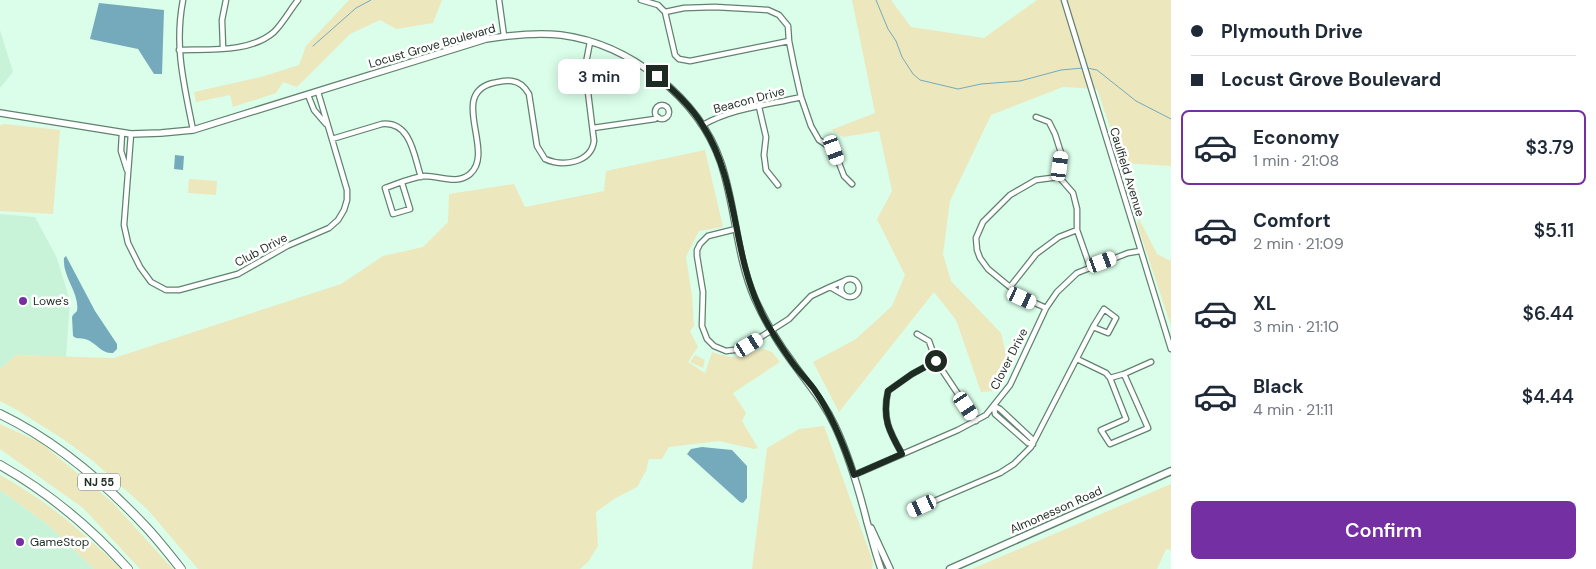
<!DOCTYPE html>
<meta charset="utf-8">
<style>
body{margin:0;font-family:"DM Sans",sans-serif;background:#f6f6f7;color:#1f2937;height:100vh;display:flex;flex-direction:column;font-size:19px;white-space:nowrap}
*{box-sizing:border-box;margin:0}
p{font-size:16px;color:#747a83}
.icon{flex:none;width:28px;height:28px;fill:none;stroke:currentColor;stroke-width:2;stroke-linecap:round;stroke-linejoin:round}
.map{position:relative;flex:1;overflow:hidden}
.panel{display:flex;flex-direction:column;background:#fff;width:425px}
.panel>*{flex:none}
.banner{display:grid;align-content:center;height:110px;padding:0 20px;background:#fff}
.end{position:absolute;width:22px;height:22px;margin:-11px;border:6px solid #1d2b23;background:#fff;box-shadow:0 0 0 2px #fff}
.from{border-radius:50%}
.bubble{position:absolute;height:35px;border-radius:8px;background:#fff;box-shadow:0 2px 12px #0003;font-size:16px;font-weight:600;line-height:35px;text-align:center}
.car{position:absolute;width:15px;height:30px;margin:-15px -8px;border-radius:6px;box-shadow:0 0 4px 1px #0007;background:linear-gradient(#fff 24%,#345 0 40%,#fff 0 76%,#345 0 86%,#fff 0)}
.banner b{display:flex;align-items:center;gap:18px;height:48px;font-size:19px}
.banner b+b{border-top:1px solid #e0e1e3}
.banner i{width:12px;height:12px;background:#1f2937}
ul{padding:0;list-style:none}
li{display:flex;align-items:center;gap:15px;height:75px;margin:0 10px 8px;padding:0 10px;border:2px solid transparent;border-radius:8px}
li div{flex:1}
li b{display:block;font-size:19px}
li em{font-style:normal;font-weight:600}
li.current{border-color:#742fa2}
li>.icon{width:45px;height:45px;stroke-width:1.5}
.primary-button{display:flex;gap:10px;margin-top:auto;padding:10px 20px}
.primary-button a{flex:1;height:58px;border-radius:8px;background:#742fa2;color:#fff;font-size:20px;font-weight:600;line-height:58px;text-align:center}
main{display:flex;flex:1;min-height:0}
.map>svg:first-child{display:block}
.built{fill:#c8f3d9}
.green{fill:#ede7be}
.water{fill:#74aabb}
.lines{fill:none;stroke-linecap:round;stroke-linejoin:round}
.stream{stroke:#74aabb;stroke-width:1}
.minor-casing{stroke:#618270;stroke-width:7}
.tertiary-casing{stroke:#618270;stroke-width:8}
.secondary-casing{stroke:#618270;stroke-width:9}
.motorway-casing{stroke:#618270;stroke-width:10}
.minor{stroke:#fff;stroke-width:4.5}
.tertiary{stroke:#fff;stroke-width:5.5}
.secondary{stroke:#fff;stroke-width:6}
.motorway{stroke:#fff;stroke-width:8}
.route{stroke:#1d2b23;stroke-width:6}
.poi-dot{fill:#742fa2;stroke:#fff;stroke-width:2}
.labels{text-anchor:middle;stroke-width:5;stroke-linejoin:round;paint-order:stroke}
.shield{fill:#fff;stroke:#616b65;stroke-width:1}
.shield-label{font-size:11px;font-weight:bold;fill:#1d2b23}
.street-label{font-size:12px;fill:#1d2b23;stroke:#fff}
.poi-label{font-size:12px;fill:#1d2b23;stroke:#fff;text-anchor:start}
</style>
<main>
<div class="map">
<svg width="1171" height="569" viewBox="0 0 1171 569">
<rect width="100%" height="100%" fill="#dafee9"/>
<!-- built -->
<path class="built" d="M0 30 13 72 0 88Z
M0 214 35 217 57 258 70 301 66 357 16 355 0 369Z
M0 490 47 524 94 569H0Z"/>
<!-- green -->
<path class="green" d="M349 0H442L433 23 396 29 380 20 350 34 297 87 283 82 276 93 233 107 230 95 196 102 194 92 261 77 299 65 306 46Z
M852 0H891L911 27 984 38 1037 0H1171V166L1122 163 1097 89 1063 87 991 115 950 201 943 254 951 281 1001 333 1008 363 995 391 981 392 956 320 934 292 839 412 813 362 856 339 892 306 905 275 877 219 892 191 879 131 844 137 831 130 875 113Z
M5 124 60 130 53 214 0 211V125Z
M705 150 723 227 699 231 686 257 692 295 694 326 690 331 698 347 688 362 705 373 712 352C734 359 741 360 761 348L772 352 780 362 733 393 746 413 742 421 758 448 754 449 719 441 669 447 662 459H649L646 471 637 487 614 499 596 512 598 546 588 562 580 569H198L148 510 93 461 63 439 17 410 0 401V369L16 355 114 358 341 284 383 256 423 247 448 222 449 194 514 184 525 207 604 191 606 171Z
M189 179 217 181 216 195 188 193Z
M1139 219 1157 254 1171 261V326L1137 224Z
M695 355 705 360 703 368 690 362Z
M0 424 41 443 112 502 173 569H140L83 508 0 449Z
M824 426 873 562 872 569H752L767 448 799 429Z
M0 475C46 500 83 532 121 569H94L47 524 0 490Z
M1171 484V550L1166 549 1157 569H972Z"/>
<!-- water -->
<path class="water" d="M99 3 164 10 162 74H154L138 49 90 39Z
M175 155 184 156 183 170 174 169Z
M66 256 95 311 117 344V349L113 353C102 354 97 344 88 340 82 337 77 340 73 336L72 317 73 315 77 311C80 293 62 277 64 258Z
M702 447 732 450 747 466V498L743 503 740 502 687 454 691 449Z"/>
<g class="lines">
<!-- stream -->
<path class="stream" d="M876 0 888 29 896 41 902 57 913 74 920 80 958 89 981 84 1020 81 1061 70 1083 68
M313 46 356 8 371 0
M1087 68 1097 70 1136 101 1171 119"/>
<defs>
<path id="minor" d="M183 0C174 47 184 84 193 130
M499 0 504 36
M641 0 658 5 665 12 675 55 679 59 690 61 789 41
M1064 0 1171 349
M665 12 684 8 715 7 768 10 779 15 788 26 789 41 794 66 801 97 811 126 819 140 834 150 844 176 852 184
M223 48 222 20 226 0
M179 50C209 49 250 53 274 32 283 23 290 10 298 0
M308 95 314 110 326 124
M655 112a7 7 0 1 1 14 0a7 7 0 1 1-14 0Z
M759 107 766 137 764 155 766 170 778 185
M1036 117 1049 122 1055 134 1062 156 1059 177
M703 125C732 108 769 105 801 97
M593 128 655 119 658 117
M122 133 121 151 127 170
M131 134 124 225 128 243 140 267 151 282 166 290H179L238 274 287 246 329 228 338 220 344 210 347 200V190L318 92
M332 139 382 124C411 121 414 156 421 177
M402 183 410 209 393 214 385 188C397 184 412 177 425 176 440 176 457 185 470 174 496 152 448 94 493 83 499 82 505 80 512 81 520 82 525 87 529 94L537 146 545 159C563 167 591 163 594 141L585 68 590 42
M736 229 708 236 700 244 697 250V256L703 292 702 326 707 339 714 346 726 351 742 349 789 319 811 296 830 287
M841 288a9 9 0 1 1 18 0a9 9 0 1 1-18 0Z
M844 281 830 287 844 295
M1010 287 1036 254 1059 237 1077 230
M1046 308 1022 297 988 269 980 258 977 250 976 238 983 222 1010 195 1036 180 1059 177 1073 193 1077 209V230L1090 267
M917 334 929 341 936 361 976 421
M1077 359 1106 373 1110 378 1126 419 1101 430 1110 444 1148 428 1124 374
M1110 378 1124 374 1151 362
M994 406 995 414 1028 443 1033 444
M994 406 1000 409 1032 439 1033 444
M902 454C889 431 882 418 888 391L912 374 936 361
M854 475 958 430 986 415 1010 385 1046 308 1057 292 1077 273 1128 253 1140 251
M911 511 1000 473 1014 464 1031 447 1093 327 1104 309 1116 318 1108 333 1093 327"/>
<path id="tertiary" d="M0 113 131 134 161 133 193 130 486 39C511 35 536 32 561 35 630 44 699 98 721 163 736 208 736 255 755 299 765 321 778 343 793 363 808 384 824 402 835 426 849 456 859 490 867 522 872 539 875 553 881 569
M871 528 890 569"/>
<path id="secondary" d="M950 569 1171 471"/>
<path id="motorway" d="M0 414C56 441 105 483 147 528 159 541 170 555 181 569
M0 465C48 492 91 528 128 569"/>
</defs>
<!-- minor casing -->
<use href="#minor" class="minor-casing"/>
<!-- tertiary casing -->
<use href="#tertiary" class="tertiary-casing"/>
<!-- secondary casing -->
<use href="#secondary" class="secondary-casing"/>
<!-- motorway casing -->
<use href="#motorway" class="motorway-casing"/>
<!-- minor -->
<use href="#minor" class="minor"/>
<!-- tertiary -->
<use href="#tertiary" class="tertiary"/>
<!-- secondary -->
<use href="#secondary" class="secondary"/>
<!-- motorway -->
<use href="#motorway" class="motorway"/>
</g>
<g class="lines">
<!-- route -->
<path class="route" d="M657 76C673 90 692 107 703 126 738 180 732 249 759 307 767 326 780 345 792 362 799 372 807 380 814 389 832 415 844 445 854 475L902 454C889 431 882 419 888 391L912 374 936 361"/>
</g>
<!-- markers -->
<g class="poi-dot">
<circle cx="23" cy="301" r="5"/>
<circle cx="20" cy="542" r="5"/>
</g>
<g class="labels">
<!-- shield labels -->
<rect class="shield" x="78" y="473.5" width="42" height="17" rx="4"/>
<g class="shield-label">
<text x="99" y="486">NJ 55</text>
</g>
<!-- street labels -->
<g class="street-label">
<text transform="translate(432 46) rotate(-16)" y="4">Locust Grove Boulevard</text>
<text transform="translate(749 100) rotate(-15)" y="4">Beacon Drive</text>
<text transform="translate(1127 172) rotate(73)" y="4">Caulfield Avenue</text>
<text transform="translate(261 250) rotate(-28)" y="4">Club Drive</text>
<text transform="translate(1009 359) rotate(-63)" y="4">Clover Drive</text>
<text transform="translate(1056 510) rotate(-24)" y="4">Almonesson Road</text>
</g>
<!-- poi labels -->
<g class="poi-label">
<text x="33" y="305">Lowe's</text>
<text x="30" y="546">GameStop</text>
</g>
</g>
</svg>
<i class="end from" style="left:936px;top:361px"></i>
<i class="end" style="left:657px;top:76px"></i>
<div class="bubble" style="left:558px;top:59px;width:82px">3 min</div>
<i class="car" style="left:834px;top:150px;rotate:160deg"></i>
<i class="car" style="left:1060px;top:166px;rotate:7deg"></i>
<i class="car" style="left:1102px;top:262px;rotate:70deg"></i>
<i class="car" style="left:1022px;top:298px;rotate:115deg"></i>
<i class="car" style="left:749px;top:345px;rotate:59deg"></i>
<i class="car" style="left:966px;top:406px;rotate:146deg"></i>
<i class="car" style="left:922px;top:506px;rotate:245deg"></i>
</div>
<section class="panel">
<div class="banner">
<b><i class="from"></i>Plymouth Drive</b>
<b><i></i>Locust Grove Boulevard</b>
</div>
<ul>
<li class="current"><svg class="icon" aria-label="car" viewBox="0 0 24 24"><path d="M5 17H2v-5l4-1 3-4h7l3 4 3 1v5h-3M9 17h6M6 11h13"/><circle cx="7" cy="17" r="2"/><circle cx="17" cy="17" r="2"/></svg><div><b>Economy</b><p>1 min · 21:08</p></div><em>$3.79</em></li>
<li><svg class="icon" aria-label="car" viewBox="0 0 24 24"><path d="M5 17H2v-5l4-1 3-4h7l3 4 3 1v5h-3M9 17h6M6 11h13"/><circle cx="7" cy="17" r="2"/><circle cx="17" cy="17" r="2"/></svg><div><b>Comfort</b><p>2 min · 21:09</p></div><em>$5.11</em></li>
<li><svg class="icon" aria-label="car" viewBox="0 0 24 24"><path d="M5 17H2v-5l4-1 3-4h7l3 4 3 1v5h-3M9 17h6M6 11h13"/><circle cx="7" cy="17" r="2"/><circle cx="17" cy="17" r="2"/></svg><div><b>XL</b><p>3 min · 21:10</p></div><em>$6.44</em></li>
<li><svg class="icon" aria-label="car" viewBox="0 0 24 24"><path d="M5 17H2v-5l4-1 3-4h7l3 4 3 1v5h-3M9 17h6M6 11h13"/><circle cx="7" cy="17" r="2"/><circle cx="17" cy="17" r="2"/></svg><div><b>Black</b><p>4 min · 21:11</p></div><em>$4.44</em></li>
</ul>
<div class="primary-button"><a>Confirm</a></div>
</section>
</main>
